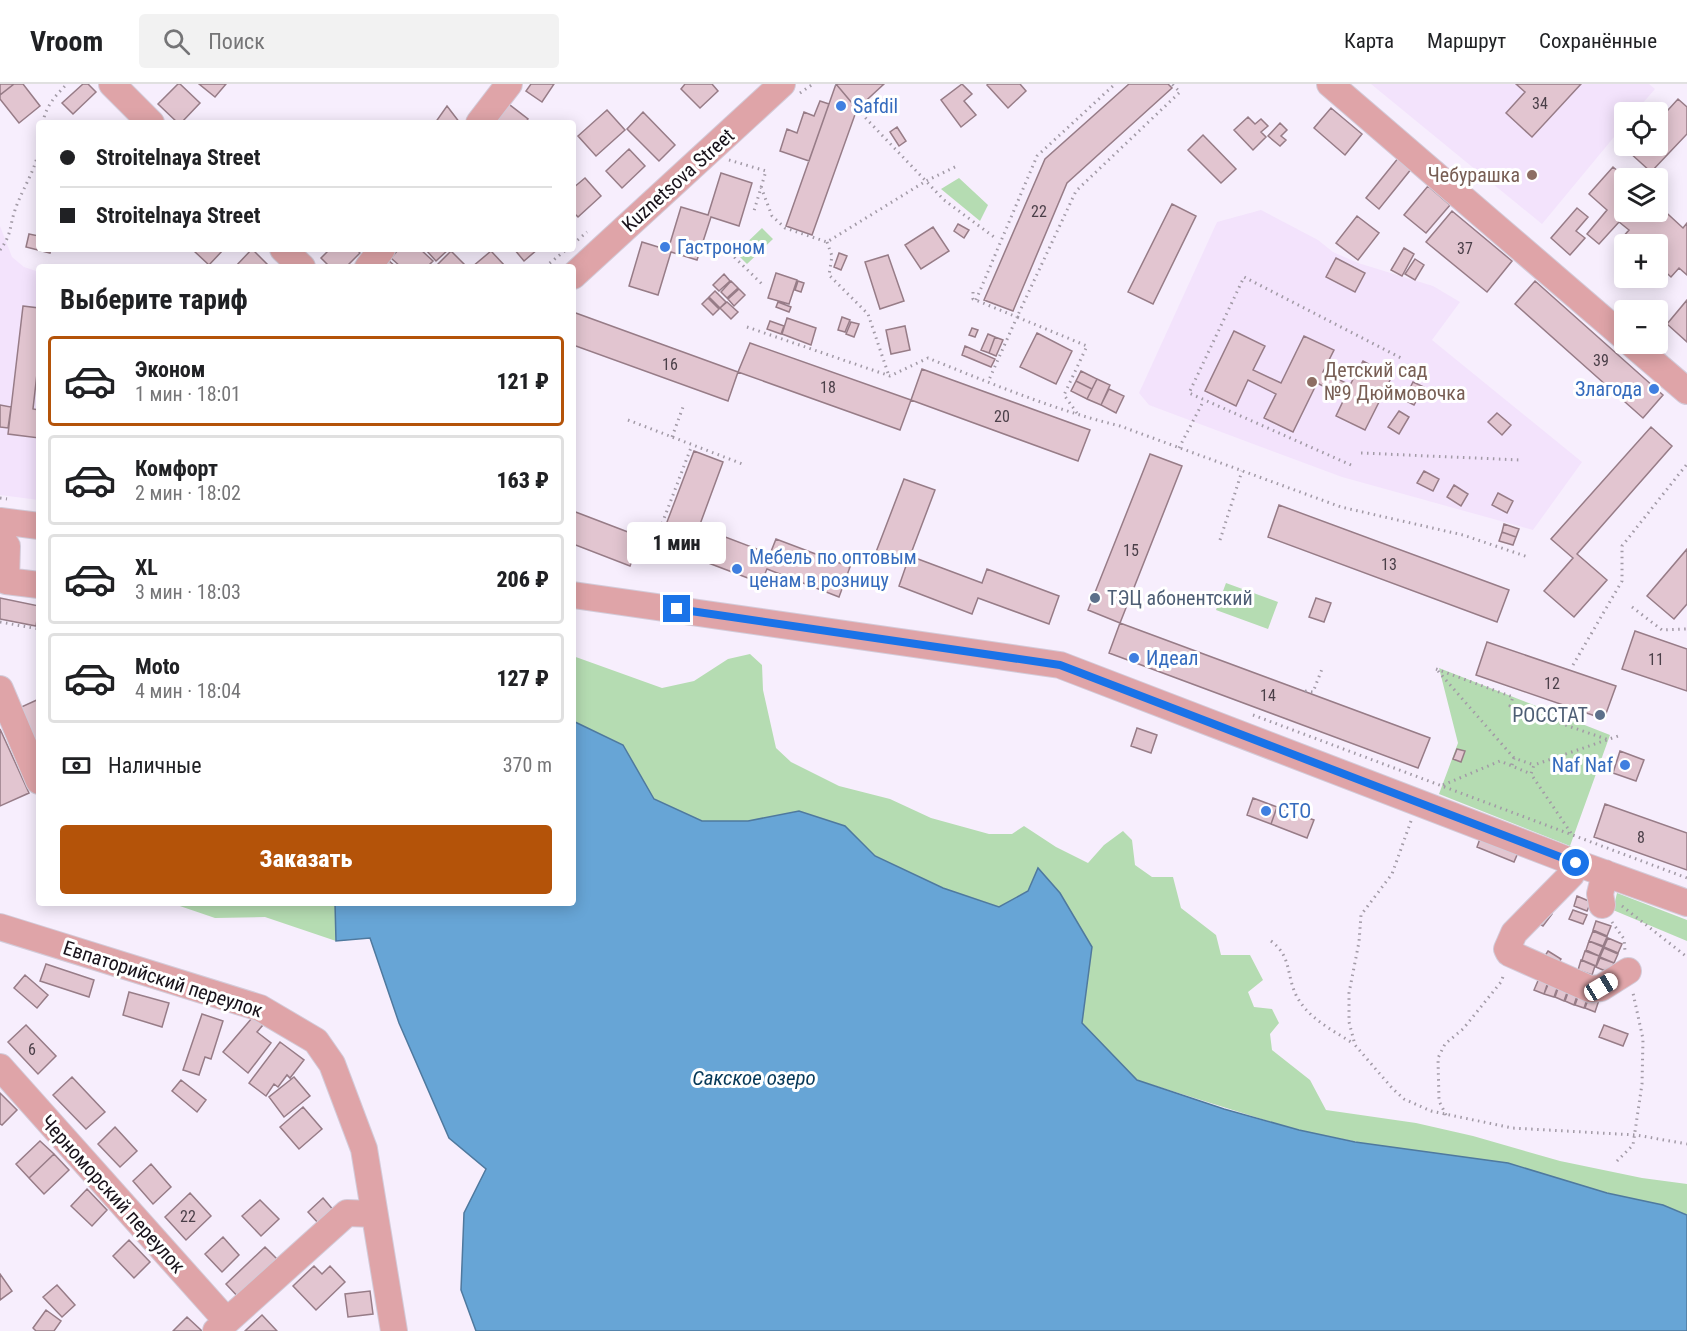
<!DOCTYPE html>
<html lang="ru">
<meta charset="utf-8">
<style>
body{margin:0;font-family:"Roboto Condensed",sans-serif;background:#f2f2f2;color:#202124;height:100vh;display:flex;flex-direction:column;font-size:22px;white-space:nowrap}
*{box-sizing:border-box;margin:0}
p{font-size:20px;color:#757577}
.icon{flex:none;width:33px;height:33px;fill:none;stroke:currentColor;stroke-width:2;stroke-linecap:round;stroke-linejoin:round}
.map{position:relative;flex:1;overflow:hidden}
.panel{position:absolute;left:36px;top:180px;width:540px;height:642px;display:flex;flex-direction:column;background:#fff;border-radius:6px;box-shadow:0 3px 15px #0003}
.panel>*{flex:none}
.banner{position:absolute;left:36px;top:36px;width:540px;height:132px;border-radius:6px;box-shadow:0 3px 15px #0003;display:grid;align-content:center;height:132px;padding:0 24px;background:#fff}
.tools{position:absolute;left:1614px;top:18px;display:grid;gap:12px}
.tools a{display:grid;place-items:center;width:54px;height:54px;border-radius:6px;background:#fff;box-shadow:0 3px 15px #0003;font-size:30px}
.end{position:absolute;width:27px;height:27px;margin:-14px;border:8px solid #1a73e8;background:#fff;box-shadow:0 0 0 3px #fff}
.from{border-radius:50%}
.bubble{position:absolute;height:42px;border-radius:6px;background:#fff;box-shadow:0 3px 15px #0003;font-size:20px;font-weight:800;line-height:42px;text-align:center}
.car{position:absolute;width:18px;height:36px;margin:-18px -9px;border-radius:8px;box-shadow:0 0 4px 2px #0007;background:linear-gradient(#fff 24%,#345 0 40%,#fff 0 76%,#345 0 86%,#fff 0)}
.banner b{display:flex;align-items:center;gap:21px;height:57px;font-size:22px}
.banner b+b{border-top:2px solid #e0e0e0}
.banner i{width:15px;height:15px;background:#202124}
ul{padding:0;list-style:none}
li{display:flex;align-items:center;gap:18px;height:90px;margin:0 12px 9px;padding:0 12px;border:3px solid #e0e0e0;border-radius:6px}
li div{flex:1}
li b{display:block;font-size:22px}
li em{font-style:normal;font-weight:800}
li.selected{border-color:#b45309}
li>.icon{width:54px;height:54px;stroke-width:1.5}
h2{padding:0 24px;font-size:27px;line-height:72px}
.pay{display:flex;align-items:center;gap:15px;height:66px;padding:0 24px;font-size:22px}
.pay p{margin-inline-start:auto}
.action{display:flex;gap:12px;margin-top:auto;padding:12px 24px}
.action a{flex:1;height:69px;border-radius:6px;background:#b45309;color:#fff;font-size:24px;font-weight:800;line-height:69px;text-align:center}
header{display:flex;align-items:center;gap:36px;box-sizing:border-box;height:84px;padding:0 30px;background:#fff;border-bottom:2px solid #e0e0e0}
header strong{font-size:28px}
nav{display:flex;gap:33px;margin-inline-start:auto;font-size:21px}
.search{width:420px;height:54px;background:#f2f2f2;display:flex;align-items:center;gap:15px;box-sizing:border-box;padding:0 21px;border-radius:6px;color:#757577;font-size:22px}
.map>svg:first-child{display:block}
.built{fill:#f3e3fc}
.green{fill:#b5dcb2}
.water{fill:#67a5d6;stroke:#4f799e;stroke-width:1.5}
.building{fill:#e2c5d0;stroke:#977c87;stroke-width:1.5}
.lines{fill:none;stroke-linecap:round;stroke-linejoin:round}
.minor-casing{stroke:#d3cbd9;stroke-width:28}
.path{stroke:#a29aa6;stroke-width:3;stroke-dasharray:1.5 4.5;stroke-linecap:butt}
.minor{stroke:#dfa4a8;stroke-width:26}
.route{stroke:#1a73e8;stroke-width:8}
.shop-dot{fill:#3f7fe0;stroke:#fff;stroke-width:2}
.education-dot{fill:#8d6e63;stroke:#fff;stroke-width:2}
.service-dot{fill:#5c6f8a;stroke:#fff;stroke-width:2}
.labels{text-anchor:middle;stroke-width:6;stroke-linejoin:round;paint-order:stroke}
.number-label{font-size:16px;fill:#4a3f48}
.shop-label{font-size:20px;fill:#366cbe;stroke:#fff;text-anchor:start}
.education-label{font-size:20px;fill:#785e54;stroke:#fff;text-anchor:end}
.street-label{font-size:20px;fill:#18121a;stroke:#fff}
.service-label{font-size:20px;fill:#4e5e75;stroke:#fff;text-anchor:start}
.water-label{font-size:21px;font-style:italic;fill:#053858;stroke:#fff}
</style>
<header>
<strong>Vroom</strong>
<div class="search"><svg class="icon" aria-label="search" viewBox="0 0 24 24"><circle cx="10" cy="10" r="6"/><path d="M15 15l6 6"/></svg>Поиск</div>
<nav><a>Карта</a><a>Маршрут</a><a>Сохранённые</a></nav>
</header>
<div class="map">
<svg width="1687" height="1247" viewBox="0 0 1687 1247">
<rect width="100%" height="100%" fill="#f7eefd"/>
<!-- built -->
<path class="built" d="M1371 0H1649L1655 5 1635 28H1624V41L1542 140Z
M1261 126 1318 156 1333 168 1358 179 1433 202 1460 218 1432 256 1582 378 1533 446 1342 393 1149 321 1139 309 1217 138Z
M0 142 12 173 24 183 39 188V416L0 411Z"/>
<!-- green -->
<path class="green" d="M959 94 988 121 980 137 941 105Z
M762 144 773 155 747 180 736 169Z
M1226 499 1278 518 1268 545 1216 526Z
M750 570 762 581 763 606 776 664 791 678 839 702 890 715 931 734 989 750H1012L1024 742 1056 763 1088 779 1104 761 1123 747 1132 756 1135 781 1152 793H1173L1181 824 1216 851 1221 871H1250L1263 896 1248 908 1254 923 1272 925 1279 939 1270 950 1272 966 1310 996 1326 1026 1416 1039 1473 1052 1560 1077 1642 1094 1687 1100V1131L1663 1121 1323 1051 1271 1093V1038L1137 996 1082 939 1092 863 1060 809 1038 785 1028 807 999 823 943 804 874 772 845 742 799 727 748 737H702L654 715 623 661 573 637V572L662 604 694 597 728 575Z
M1439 584 1610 651 1570 762 1439 710 1458 659Z
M1617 809 1687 836V857L1613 826Z
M171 819H335L336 857 265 833 215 834Z"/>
<!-- water -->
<path class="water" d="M573 637 623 661 654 715 702 737H748L799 727 845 742 875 772 943 804 999 823 1028 807 1038 784 1060 809 1092 863 1082 939 1137 996 1224 1025 1299 1046 1355 1058 1508 1079 1607 1109 1663 1121 1687 1131V1247H476L461 1206 464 1129 486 1085 449 1054 399 939 370 854 336 857 335 819H573Z"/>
<!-- building -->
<path class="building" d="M0 0H14L0 11Z
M14 0H23L40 22 19 39 0 15V11Z
M83 0H88L96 8 73 30 62 19Z
M178 0H180L200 19 181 39H178L158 20Z
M199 0H226L215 13Z
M531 0H554L542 18 526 7Z
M685 0H712L718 7 700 24 681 5Z
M836 0 857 25 812 151 786 142Z
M836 0H884L857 25Z
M962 0 972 10 964 17 976 31 961 43 941 16Z
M988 0H1020L1026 7 1008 24 987 1Z
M1129 0H1168L1172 4 1067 99 1013 227 984 216 1045 75Z
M1516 0H1581L1532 53 1506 29 1525 8Z
M1678 15 1687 23V50L1651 88 1629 68 1634 62H1658V37Z
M820 17 829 20 809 77 780 67 787 45 797 49 804 28 814 32Z
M506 18 528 35 525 39H489Z
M447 22 460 39H435Z
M1331 24 1362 50 1345 71 1314 44Z
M607 26 625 46 596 72 578 52Z
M643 28 675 61 659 77 627 45Z
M1248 33 1255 40 1261 35 1268 42 1261 48 1266 53 1253 66 1234 46Z
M1280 39 1287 46 1281 52 1286 56 1280 62 1268 52Z
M897 43 906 57 899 62 890 48Z
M1203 51 1236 85 1221 99 1188 66Z
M629 65 645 82 622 104 606 87Z
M1399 73 1412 84 1379 125 1366 114Z
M1613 83 1626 94 1624 128H1658V121L1683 144 1687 139V191L1679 184 1671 193 1658 181V176L1660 173 1658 171V160H1629L1622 154 1629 146 1619 138 1599 160 1587 150 1607 126 1589 110Z
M721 89 752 99 739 142 711 133 697 176 671 168 658 211 629 202 642 158 668 166 681 123 708 131Z
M585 94 601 112 578 133 573 128V104Z
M1428 102 1450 121 1426 149 1404 131Z
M1172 120 1196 132 1153 220 1128 208Z
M1577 124 1588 133 1576 147 1585 154 1570 171 1551 154Z
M1452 127 1512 177 1487 208 1426 158Z
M1357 132 1379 149 1358 176 1336 159Z
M958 140 969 146 964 154 954 147Z
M933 143 949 167 921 185 905 161Z
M29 150 39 152V165H51L50 169 26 163Z
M1404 164 1414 170 1402 192 1391 186Z
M196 165H224L209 181 194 167Z
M252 165 270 183H235Z
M330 165H356L360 169 346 183H330L321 174Z
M399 165H420L433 177 427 183H401L391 174Z
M427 165H449L436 177 426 166Z
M514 165H538L524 177Z
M451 167 467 183H435Z
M491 167 506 183H472Z
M839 169 847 172 841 186 834 183Z
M888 171 904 217 880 225 865 178Z
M1336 174 1365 189 1355 208 1326 193Z
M387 175 396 183H381Z
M1415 175 1424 181 1415 196 1405 190Z
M776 189 797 196 789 220 768 214Z
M724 190 730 197 719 207 713 201Z
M731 197 738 204 727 214 721 208Z
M798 197 804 199 801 208 795 206Z
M1535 197 1663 311 1643 334 1515 220Z
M739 205 745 211 734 222 728 215Z
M715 207 726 218 720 224 709 213Z
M708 214 719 225 713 231 702 220Z
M1687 216V258L1667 240Z
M727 218 738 228 731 235 720 224Z
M778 218 791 223 789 228 776 223Z
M23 222 39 224V272L33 325 39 326V354L8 350Z
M573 228 738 288 728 317 573 261Z
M842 233 850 236 845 248 838 246Z
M787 234 816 244 811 261 782 250Z
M770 237 784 242 781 250 767 245Z
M851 238 859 240 854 253 846 250Z
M905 242 910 266 891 270 886 246Z
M972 244 978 246 975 253 969 251Z
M1234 247 1265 262 1253 286 1281 299 1304 252 1334 266 1323 288 1350 301 1363 277 1392 292 1365 346 1336 332 1345 313 1317 299 1293 348 1264 334 1276 310 1248 296 1236 322 1205 307Z
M1037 249 1072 267 1056 300 1020 283Z
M988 250 995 253 989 269 981 266Z
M995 253 1003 256 996 272 989 269Z
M750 259 911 316 900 346 738 288Z
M965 262 995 275 991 283 962 271Z
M922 285 1090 346 1078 377 911 316Z
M1081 287 1097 295 1092 305 1076 297Z
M1097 295 1110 301 1101 321 1087 315Z
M1076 297 1092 305 1087 315 1071 307Z
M1413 298 1424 303 1414 321 1404 316Z
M1109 305 1124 312 1116 329 1101 321Z
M0 321 11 323 8 344 0 343Z
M1399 327 1409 333 1399 350 1388 343Z
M1497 329 1511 341 1502 351 1488 338Z
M1651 343 1672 362 1577 470 1607 496 1574 533 1544 507 1573 474 1551 455Z
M694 367 723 378 699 443 770 470 776 455 850 483 839 513 767 485 761 499 690 472 698 450 667 438Z
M1150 370 1182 382 1120 539 1088 526Z
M1424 387 1439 395 1433 407 1417 399Z
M904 395 935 406 910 472 982 499 987 485 1059 512 1049 540 978 514 972 530 899 502 907 479 876 468Z
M1454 401 1468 410 1461 422 1447 413Z
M1498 409 1513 417 1507 429 1492 421Z
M1279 421 1509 506 1497 538 1268 453Z
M573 427 641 453 630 482 573 460Z
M1504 440 1519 445 1516 453 1502 448Z
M1502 448 1516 453 1513 461 1499 457Z
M1687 465V520L1674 535 1647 512Z
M0 514 39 522 36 542 0 535Z
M1316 514 1331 519 1324 538 1309 533Z
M1120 539 1430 654 1418 684 1109 569Z
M1635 547 1687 565V607L1622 585Z
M1487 558 1616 602 1604 635 1476 591Z
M39 615V668L19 624Z
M1137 644 1157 651 1151 669 1131 662Z
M0 645 29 709 0 722Z
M1457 665 1465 667 1461 678 1453 675Z
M1620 667 1644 676 1636 697 1613 689Z
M1253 714 1277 723 1271 740 1247 731Z
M1605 720 1687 749V786L1594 753Z
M1277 723 1314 736 1307 754 1271 740Z
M1482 749 1520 764 1514 778 1477 763Z
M1577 812 1591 818 1587 827 1574 822Z
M1544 825 1552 830 1543 842 1535 837Z
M1573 826 1587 831 1583 840 1569 835Z
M1596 837 1611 842 1607 852 1593 846Z
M1593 847 1607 853 1603 862 1589 857Z
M1608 854 1622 860 1618 869 1604 863Z
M1589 857 1603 863 1599 872 1586 866Z
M1604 864 1618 870 1614 879 1600 873Z
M1548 867 1561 875 1556 883 1543 875Z
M1585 867 1599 872 1596 882 1582 876Z
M1600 874 1614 879 1610 889 1596 883Z
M1581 876 1595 882 1592 891 1578 886Z
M46 880 94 896 89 913 40 897Z
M25 891 48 911 37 924 14 904Z
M1540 892 1549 895 1544 910 1534 906Z
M1550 896 1559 899 1554 913 1544 910Z
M1560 899 1569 903 1564 917 1555 913Z
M1570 903 1579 906 1574 921 1565 917Z
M1580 907 1589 910 1584 924 1575 921Z
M129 908 169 919 162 943 123 931Z
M1590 910 1600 913 1595 928 1585 924Z
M258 927 268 935 257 948 271 959 248 989 223 968Z
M202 930 223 937 211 975 205 973 199 991 183 986Z
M26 941 56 972 38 990 8 958Z
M1604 941 1628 950 1623 962 1599 953Z
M280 958 304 976 290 994 287 991 278 1003 274 1000 266 1012 249 999Z
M72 993 105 1028 86 1045 53 1011Z
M294 993 310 1012 284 1033 269 1013Z
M181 996 206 1016 197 1028 172 1007Z
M0 1009 17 1026 2 1041 0 1040Z
M303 1023 322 1045 299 1065 280 1043Z
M115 1043 137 1067 120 1083 98 1060Z
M40 1057 54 1070 29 1094 16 1080Z
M54 1070 69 1086 44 1110 29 1094Z
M151 1080 171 1103 153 1120 133 1097Z
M87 1105 107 1126 92 1142 71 1122Z
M190 1109 211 1132 186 1156 165 1133Z
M323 1114 335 1128 320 1141 308 1128Z
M260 1116 279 1135 261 1152 242 1132Z
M223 1153 239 1171 222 1188 205 1170Z
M129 1156 150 1178 134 1194 113 1172Z
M265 1163 280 1178 241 1216 226 1200Z
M314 1182 322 1190 330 1182 345 1198 316 1226 293 1202Z
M0 1190 12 1207 0 1216Z
M57 1201 75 1221 62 1233 43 1213Z
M370 1207 373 1230 348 1233 345 1210Z
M46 1226 61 1237 54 1247H36L33 1244Z
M262 1231 277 1247H245Z
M187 1233 202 1247H173Z"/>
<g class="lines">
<defs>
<path id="minor" d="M112 0 151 39
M1330 0 1624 253
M479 39 509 0
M283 165 302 183
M368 183 382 165
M573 192 782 0
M1632 260 1687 307
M0 437 39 442
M0 453 7 462 6 497 39 501
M573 511 1060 581 1565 775 1687 819
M0 605 39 697
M1576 779 1571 791 1514 849 1507 865 1509 869 1590 905 1601 904 1628 887
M1602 821 1600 810 1605 789
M0 843 260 924 316 957 332 980 364 1065 394 1247
M0 983 226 1236
M216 1247 347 1129 374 1130"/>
</defs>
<!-- minor casing -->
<use href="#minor" class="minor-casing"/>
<!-- path -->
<path class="path" d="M835 0H836
M800 9 813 0
M857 25 944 116 994 153
M43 39C45 23 56 11 67 0
M729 76 766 87 754 127
M761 103 772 132 785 144 827 158 926 97 957 82
M827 158 832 172 829 191 868 230 889 292
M573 160 587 148
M0 166C12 150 9 144 15 126 22 105 36 86 39 64
M730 169 763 201
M545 183 567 165
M973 208V215L1017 233 988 298
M976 216 1037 72 1115 0
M747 243 890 292 928 274C990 299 1054 326 1120 342L1341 423 1463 451 1528 473
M1077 329 1064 311 1087 262 1017 233 1076 107 1180 8 1172 0
M628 336 745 381
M672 353 683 323
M1179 364 1204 316
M1361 369 1520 376
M1351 381 1189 309 1244 193 1401 274
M0 414 7 415
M660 445 692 361
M1220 456 1242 387
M1632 523 1662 546 1687 545
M0 538 39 545
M1573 581 1622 497V462L1687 380
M1436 585 1513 613 1510 622 1609 656
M1438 587 1514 674
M1305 607 1313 608 1322 585
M1253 631 1687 794
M1512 681 1514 674 1534 681
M1443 701 1500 677 1531 690
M1411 737 1392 790 1361 831 1359 858 1349 909V938L1355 961 1392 1004 1404 1015 1431 1027 1512 1044 1636 1051 1687 1060
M1571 749 1531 690 1534 681 1621 651
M1622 822 1687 873
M1612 838 1624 855 1625 867
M1271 857C1292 873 1286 890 1296 911 1308 935 1333 946 1354 960
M1446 1031 1439 1017 1438 974 1445 960 1463 945 1501 898 1504 890
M1617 1077 1633 1061 1642 1000 1643 955 1633 909"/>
<!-- minor -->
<use href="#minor" class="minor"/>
</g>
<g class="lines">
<!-- route -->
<path class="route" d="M677 525 1060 581 1576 779"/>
</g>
<!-- markers -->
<g class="shop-dot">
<circle cx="841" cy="22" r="6"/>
<circle cx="665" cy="163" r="6"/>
<circle cx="1654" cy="305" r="6"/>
<circle cx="737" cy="485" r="6"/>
<circle cx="1134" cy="574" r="6"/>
<circle cx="1625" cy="681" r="6"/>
<circle cx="1266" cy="727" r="6"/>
</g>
<g class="education-dot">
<circle cx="1532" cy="91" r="6"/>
<circle cx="1312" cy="298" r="6"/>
</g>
<g class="service-dot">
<circle cx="1095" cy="514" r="6"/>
<circle cx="1600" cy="631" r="6"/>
</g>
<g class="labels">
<!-- number labels -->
<g class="number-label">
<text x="1540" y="25">34</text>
<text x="1039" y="133">22</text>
<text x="1465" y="170">37</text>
<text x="1601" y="282">39</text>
<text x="670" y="286">16</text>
<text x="828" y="309">18</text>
<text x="1002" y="338">20</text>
<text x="1131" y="472">15</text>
<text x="1389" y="486">13</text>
<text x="1656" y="581">11</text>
<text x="1552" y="605">12</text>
<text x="1268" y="617">14</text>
<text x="1641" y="759">8</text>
<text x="32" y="971">6</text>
<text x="188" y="1138">22</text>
</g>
<!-- shop labels -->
<g class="shop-label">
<text x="853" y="29">Safdil</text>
<text x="677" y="170">Гастроном</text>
<text x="1642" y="312" text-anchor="end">Злагода</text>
<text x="749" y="480">Мебель по оптовым<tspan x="749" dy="23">ценам в розницу</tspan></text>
<text x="1146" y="581">Идеал</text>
<text x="1613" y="688" text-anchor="end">Naf Naf</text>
<text x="1278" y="734">СТО</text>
</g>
<!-- education labels -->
<g class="education-label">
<text x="1520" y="98">Чебурашка</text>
<text x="1324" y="293" text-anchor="start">Детский сад<tspan x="1324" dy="23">№9 Дюймовочка</tspan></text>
</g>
<!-- street labels -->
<g class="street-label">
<text transform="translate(678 96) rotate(-42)" y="7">Kuznetsova Street</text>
<text transform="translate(163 895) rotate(18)" y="7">Евпаторийский переулок</text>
<text transform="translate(113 1110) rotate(48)" y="7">Черноморский переулок</text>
</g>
<!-- service labels -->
<g class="service-label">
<text x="1107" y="521">ТЭЦ абонентский</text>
<text x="1588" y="638" text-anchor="end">РОССТАТ</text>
</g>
<!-- water labels -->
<g class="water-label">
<text x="754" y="1001">Сакское озеро</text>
</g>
</g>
</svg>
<div class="tools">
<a><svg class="icon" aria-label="locate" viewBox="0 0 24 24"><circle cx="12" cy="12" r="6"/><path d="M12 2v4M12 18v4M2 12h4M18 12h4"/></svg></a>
<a><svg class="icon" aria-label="layers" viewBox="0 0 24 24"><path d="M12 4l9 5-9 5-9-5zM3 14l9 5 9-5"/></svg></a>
<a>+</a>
<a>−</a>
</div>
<i class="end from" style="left:1576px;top:779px"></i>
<i class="end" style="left:677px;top:525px"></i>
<div class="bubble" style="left:627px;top:438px;width:99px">1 мин</div>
<i class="car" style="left:1601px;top:903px;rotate:59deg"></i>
<div class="banner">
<b><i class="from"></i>Stroitelnaya Street</b>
<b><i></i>Stroitelnaya Street</b>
</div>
<section class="panel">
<h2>Выберите тариф</h2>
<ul>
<li class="selected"><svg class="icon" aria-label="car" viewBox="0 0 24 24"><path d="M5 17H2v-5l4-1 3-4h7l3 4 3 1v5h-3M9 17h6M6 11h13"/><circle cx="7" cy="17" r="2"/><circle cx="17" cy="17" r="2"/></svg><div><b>Эконом</b><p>1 мин · 18:01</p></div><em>121 ₽</em></li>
<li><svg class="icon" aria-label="car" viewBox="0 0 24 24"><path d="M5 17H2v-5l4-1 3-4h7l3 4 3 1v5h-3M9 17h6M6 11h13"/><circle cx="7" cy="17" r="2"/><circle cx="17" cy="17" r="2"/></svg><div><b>Комфорт</b><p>2 мин · 18:02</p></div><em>163 ₽</em></li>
<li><svg class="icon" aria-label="car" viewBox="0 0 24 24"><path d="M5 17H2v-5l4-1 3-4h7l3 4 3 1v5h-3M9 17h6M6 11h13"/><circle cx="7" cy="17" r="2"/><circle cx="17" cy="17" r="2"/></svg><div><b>XL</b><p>3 мин · 18:03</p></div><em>206 ₽</em></li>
<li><svg class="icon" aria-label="car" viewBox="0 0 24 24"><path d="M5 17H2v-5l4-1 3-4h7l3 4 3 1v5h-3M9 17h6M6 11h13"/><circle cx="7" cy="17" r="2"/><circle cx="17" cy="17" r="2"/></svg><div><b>Moto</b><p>4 мин · 18:04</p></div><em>127 ₽</em></li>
</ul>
<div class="pay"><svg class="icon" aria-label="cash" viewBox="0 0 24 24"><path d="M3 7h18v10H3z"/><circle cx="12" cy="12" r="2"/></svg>Наличные<p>370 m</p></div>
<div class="action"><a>Заказать</a></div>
</section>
</div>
